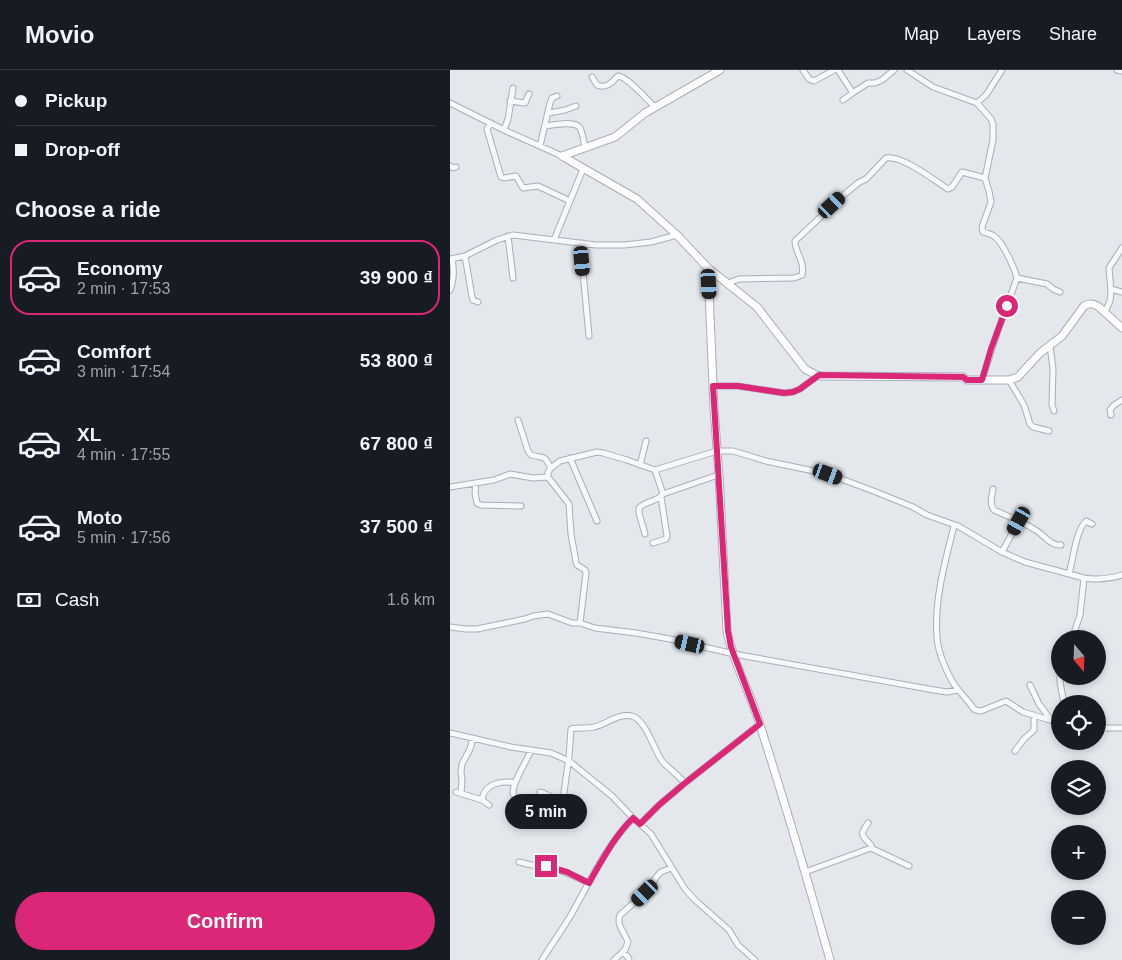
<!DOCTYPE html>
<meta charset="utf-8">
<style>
body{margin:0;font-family:Helvetica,sans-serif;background:#20242c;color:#f1f3f6;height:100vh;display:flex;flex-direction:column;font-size:19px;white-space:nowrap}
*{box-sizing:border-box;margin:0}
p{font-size:16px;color:#9ea1a6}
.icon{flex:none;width:28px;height:28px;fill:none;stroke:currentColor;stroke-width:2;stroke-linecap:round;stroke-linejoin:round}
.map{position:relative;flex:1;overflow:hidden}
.side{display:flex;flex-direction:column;background:#171b24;width:450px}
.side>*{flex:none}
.guide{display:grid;align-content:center;height:110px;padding:0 15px;background:#171b24}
.needle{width:32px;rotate:161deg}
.controls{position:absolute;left:601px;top:560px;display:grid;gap:10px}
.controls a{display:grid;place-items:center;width:55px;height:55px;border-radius:50%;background:#171b24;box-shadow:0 2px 8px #0003;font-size:25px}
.end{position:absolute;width:22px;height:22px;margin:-11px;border:6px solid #db2777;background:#fff;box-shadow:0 0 0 2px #fff}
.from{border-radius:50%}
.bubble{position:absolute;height:35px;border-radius:18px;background:#171b24;box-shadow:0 2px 8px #0003;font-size:16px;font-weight:800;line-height:35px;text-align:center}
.car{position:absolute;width:15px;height:30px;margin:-15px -8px;border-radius:6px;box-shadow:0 0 4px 1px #0007;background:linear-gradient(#222 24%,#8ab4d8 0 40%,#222 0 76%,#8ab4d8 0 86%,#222 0)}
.guide b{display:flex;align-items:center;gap:18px;height:48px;font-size:19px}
.guide b+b{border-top:1px solid #363941}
.guide i{width:12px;height:12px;background:#f1f3f6}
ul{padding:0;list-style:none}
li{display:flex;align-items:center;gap:15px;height:75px;margin:0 10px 8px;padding:0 5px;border:2px solid transparent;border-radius:20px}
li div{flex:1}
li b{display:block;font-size:19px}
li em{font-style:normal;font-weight:800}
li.current{border-color:#db2777}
li>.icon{width:45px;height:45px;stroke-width:1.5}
h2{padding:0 15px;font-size:22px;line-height:60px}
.pay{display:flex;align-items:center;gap:12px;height:55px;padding:0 15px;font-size:19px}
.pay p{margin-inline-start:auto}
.primary-button{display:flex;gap:10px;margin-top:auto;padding:10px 15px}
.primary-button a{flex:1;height:58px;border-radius:30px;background:#db2777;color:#fff;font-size:20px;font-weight:800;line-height:58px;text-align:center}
header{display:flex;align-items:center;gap:30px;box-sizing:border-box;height:70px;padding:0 25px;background:#171b24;border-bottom:1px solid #363941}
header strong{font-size:24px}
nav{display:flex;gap:28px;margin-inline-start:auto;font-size:18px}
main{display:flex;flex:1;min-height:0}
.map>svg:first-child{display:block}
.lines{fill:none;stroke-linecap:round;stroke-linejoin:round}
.street-casing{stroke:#a9aeb7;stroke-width:7}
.secondary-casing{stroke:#a9aeb7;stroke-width:9}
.street{stroke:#f7f8fa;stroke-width:5}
.secondary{stroke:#fff;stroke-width:7}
.route{stroke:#db2777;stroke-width:6}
</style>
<header>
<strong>Movio</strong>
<nav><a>Map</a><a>Layers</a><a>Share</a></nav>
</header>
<main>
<section class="side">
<div class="guide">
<b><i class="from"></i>Pickup</b>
<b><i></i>Drop-off</b>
</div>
<h2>Choose a ride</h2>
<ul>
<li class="current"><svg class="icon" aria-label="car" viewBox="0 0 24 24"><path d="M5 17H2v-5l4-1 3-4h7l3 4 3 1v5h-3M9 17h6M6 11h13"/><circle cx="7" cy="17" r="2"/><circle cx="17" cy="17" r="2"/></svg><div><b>Economy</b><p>2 min · 17:53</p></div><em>39 900 ₫</em></li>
<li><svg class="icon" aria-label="car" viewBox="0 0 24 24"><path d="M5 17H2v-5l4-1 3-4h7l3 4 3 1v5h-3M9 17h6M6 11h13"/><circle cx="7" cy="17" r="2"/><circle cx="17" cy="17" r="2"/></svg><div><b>Comfort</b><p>3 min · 17:54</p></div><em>53 800 ₫</em></li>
<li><svg class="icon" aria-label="car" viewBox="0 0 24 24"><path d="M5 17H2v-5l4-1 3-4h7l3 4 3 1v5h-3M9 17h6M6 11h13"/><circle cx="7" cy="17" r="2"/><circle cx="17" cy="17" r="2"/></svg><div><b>XL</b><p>4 min · 17:55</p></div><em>67 800 ₫</em></li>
<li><svg class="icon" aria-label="car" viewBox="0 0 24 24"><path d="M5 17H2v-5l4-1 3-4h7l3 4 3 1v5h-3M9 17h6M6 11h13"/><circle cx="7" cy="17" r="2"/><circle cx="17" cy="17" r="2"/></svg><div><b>Moto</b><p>5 min · 17:56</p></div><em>37 500 ₫</em></li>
</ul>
<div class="pay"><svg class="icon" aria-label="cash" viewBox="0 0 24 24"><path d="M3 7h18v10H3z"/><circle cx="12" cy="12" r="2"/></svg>Cash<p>1.6 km</p></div>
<div class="primary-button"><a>Confirm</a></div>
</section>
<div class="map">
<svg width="672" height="890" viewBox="0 0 672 890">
<rect width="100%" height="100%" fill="#e4e7ec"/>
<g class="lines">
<defs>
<path id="street" d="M353 0 359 9 364 11 384 0
M388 0 403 23
M457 0 483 17 527 33 541 49 543 54V70L535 108 539 121 541 132 532 157 533 162C537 163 542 164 545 167 552 171 565 199 567 208L547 263 532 310
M667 0 672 1
M142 7 147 15C157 19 162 12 168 6 178 7 197 30 205 37
M393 30 404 22 418 13H425L432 10 444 0
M60 31 75 33 79 24
M0 33 54 60 112 86
M527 33 536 25 552 0
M99 43 115 40 126 36
M41 53 37 59 51 107 54 108 66 106 73 118 88 116 120 131
M95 56C104 55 125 50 130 58 133 64 134 72 135 78
M54 60 58 49 63 18
M90 76 100 33 102 28 107 26
M0 96 3 98 6 97
M58 166 63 208
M104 170 133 99
M132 173V191L139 266
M15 186 22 227 23 230 28 232
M0 189 15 186 47 170 63 165 146 175H174L201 172 227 165
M567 208 597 214 603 219 610 222
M278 213 289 209 344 208 352 205C355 190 345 183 345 171L396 123 408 113 416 109 436 88C452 85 484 110 498 119L502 117 512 102 535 108
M661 219 672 222
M0 220C4 210 4 199 2 189
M655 242 660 231 661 221 659 198 672 178
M600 275 603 299 602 335 604 341
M559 310 574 335 580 354 583 357 599 361
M263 316H288L334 323 343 322 350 319 369 305
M661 345 660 340 664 335 672 330
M68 350 78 381 81 385C94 389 93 383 101 398
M120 388 147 451
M190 395 196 371
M26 413 25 423 27 433 31 435 71 436
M0 417 44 410 60 404 83 408 98 407
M543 419C542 427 539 433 544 440L569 451 552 482
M213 424 265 406 269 405
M569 451C575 454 581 457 587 461 595 466 601 476 611 475
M504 456C495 492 484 530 487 567 488 582 495 598 502 611 508 621 517 629 524 639L526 640 531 641 556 631 573 642 610 653
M195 464 189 443V438C195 431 207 432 213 424L205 400
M203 473 216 469 217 466 211 427
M619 504C623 490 626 460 636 451L642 454
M130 553 136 503 135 500 127 495 126 492 121 464 119 434 98 407V402L101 398 110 391 147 382 153 383 177 390 205 400 267 381H283L316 391 378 404 426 422 463 437 477 445 508 456 552 482 575 492 634 508C648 510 659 509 672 505
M0 557 16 559H27L75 549 83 546 98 544 122 553H130L145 558 186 563 220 569 284 584 484 620 497 622 508 620
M622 569 630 545 634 508
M610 606V612L614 634
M580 615 589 634 601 650
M648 658H672
M0 663 61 677 101 683 119 691 162 726 183 748 201 764 235 819 245 830 279 860 288 875 305 890
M565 681 574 669 584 660V645
M6 722 32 730 39 735
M90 722C98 724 105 731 113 729L119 687 121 659C129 657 137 659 144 657 157 654 168 643 182 646 196 650 204 680 212 691 219 699 228 705 235 713
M11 723 12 711 11 702 12 694 20 679 23 668
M32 730C34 714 51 710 65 713
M68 735C66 731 64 727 63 723 62 713 77 691 81 680
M418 753C409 766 412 765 421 775V778L459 796
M190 754 209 735 235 713 310 654
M69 792 86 796H96L117 803 139 813
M355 802 421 778
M172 882 178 887 179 890
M92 890C101 875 112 860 121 845 140 811 156 776 183 748
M164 890 175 880 178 872C175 863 166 855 170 845L195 823 202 814 207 806 211 802 221 798"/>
<path id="secondary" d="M112 86 187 129 227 165 258 198 307 237 355 299 366 305 371 306 513 307 517 310H559L568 307 590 283 612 266 634 236C639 233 643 233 649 237L672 258
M112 86 165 67 195 43 270 0
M258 198 264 338 269 405 277 561C283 593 301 624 310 655 335 733 358 811 380 890"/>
</defs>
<!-- street casing -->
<use href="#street" class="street-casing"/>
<!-- secondary casing -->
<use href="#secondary" class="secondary-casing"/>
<!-- street -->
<use href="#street" class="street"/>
<!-- secondary -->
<use href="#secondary" class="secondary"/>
</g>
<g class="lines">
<!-- route -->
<path class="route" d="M96 796 117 802 139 813C152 790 164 767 183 748L190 754 209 735 235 713 310 654 281 577 278 561 263 316H288L334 323 343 322 350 319 369 305 513 307 517 310H532L541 279 557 236"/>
</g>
</svg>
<div class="controls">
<a><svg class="needle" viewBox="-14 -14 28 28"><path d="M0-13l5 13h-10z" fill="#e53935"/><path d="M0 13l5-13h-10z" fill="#9ea1a6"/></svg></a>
<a><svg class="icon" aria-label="locate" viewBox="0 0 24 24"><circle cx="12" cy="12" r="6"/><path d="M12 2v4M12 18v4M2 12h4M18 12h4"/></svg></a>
<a><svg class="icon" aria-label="layers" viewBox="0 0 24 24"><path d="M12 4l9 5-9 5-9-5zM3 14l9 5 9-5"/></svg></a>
<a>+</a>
<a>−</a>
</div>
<i class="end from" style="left:557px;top:236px"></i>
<i class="end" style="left:96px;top:796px"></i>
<div class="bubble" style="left:55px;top:724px;width:82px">5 min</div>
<i class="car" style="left:382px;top:135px;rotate:47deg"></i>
<i class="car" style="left:132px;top:191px;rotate:175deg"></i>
<i class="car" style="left:259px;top:214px;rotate:177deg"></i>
<i class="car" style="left:378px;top:404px;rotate:110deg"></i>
<i class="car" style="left:569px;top:451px;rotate:209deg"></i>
<i class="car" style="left:240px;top:574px;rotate:283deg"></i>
<i class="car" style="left:195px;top:823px;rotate:225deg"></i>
</div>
</main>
